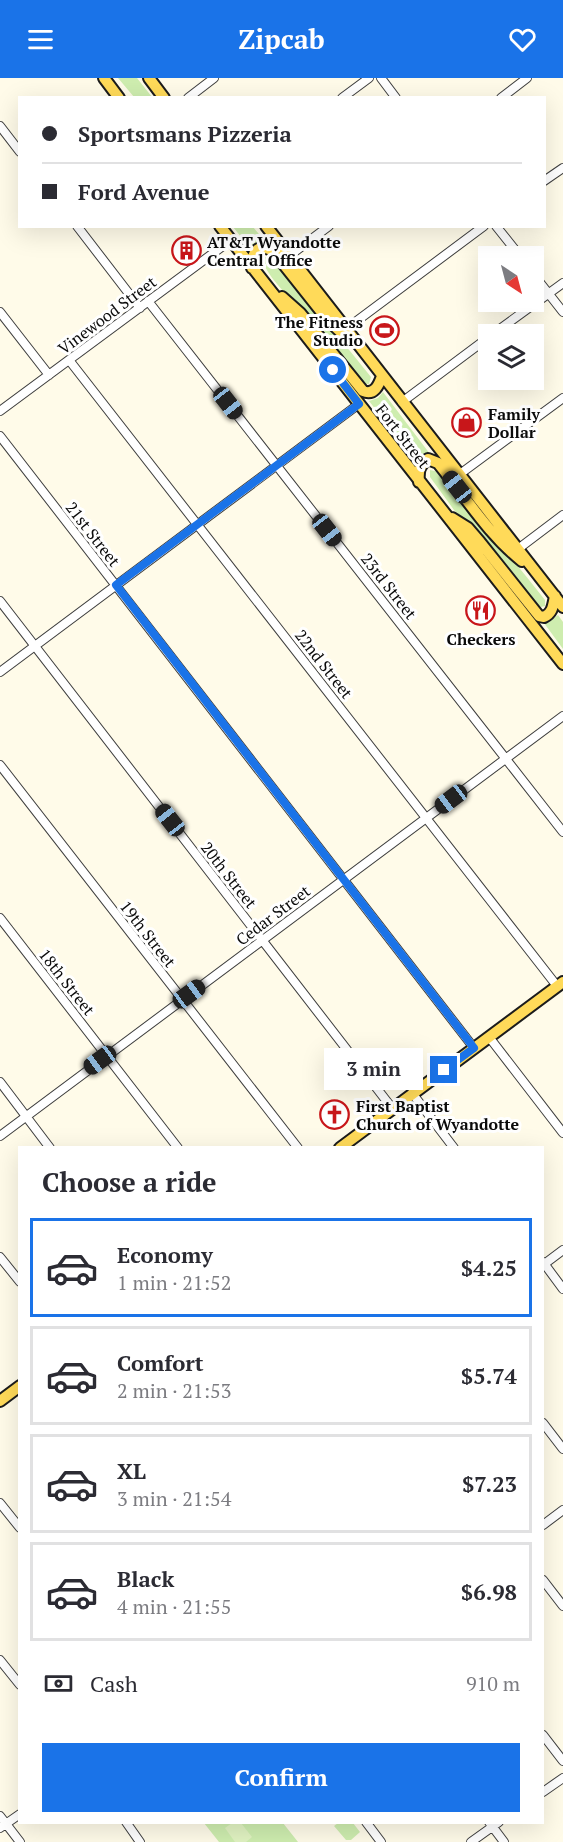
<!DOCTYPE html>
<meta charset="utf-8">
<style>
body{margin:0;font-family:"PT Serif",serif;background:#f7f7f7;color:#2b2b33;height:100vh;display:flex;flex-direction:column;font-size:22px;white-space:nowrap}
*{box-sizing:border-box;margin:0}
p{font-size:20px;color:#7c7c81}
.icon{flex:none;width:33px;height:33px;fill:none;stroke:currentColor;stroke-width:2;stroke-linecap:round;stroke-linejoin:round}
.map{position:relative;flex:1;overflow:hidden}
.panel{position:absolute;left:18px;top:1068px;width:526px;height:678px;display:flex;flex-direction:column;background:#fff;border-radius:0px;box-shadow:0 6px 24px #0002}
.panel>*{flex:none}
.banner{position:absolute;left:18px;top:18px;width:528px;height:132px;border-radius:0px;box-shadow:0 6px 24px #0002;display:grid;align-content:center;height:132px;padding:0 24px;background:#fff}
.needle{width:39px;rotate:144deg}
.tools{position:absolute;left:478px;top:168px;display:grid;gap:12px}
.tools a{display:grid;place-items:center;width:66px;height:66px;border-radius:0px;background:#fff;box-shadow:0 6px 24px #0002;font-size:30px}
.end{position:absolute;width:27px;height:27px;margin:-14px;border:8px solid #1a73e8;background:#fff;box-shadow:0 0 0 3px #fff}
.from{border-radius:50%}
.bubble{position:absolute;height:42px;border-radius:0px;background:#fff;box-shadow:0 6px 24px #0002;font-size:20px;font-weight:800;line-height:42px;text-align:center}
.car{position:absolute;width:18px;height:36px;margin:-18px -9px;border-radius:8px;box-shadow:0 0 4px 2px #0007;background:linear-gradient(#222 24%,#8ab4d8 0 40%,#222 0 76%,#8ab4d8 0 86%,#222 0)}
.banner b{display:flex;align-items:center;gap:21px;height:57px;font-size:22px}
.banner b+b{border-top:2px solid #e1e1e2}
.banner i{width:15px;height:15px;background:#2b2b33}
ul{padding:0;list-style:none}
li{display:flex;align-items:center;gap:18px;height:99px;margin:0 12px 9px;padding:0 12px;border:3px solid #e1e1e2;border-radius:0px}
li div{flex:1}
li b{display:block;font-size:22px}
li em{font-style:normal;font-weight:800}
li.active{border-color:#1a73e8}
li>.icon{width:54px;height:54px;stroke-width:1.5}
h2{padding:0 24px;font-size:27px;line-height:72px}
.pay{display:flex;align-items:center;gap:15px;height:66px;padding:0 24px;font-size:22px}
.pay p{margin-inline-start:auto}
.button{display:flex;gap:12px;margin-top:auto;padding:12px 24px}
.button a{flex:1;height:69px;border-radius:0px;background:#1a73e8;color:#fff;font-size:24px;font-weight:800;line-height:69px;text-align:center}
header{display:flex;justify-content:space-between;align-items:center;height:78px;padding:0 24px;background:#1a73e8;color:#fff;font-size:27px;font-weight:800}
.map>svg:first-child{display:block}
.green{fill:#ceedaf}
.pitch{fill:#e1f3c2}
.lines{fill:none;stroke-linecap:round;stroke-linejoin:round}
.minor-casing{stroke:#3e3e3e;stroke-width:10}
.major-casing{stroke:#1c1c1c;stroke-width:14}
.minor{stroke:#fff;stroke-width:8}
.major{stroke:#ffda59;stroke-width:10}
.route{stroke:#1a73e8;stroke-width:8}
.labels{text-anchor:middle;stroke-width:6;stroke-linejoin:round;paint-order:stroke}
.poi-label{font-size:16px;font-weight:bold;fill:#0b0b0b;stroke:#fff;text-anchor:start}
.street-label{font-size:16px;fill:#0b0b0b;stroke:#fff}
</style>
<header><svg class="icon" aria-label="menu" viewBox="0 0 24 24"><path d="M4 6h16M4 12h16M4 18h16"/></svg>Zipcab<svg class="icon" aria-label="heart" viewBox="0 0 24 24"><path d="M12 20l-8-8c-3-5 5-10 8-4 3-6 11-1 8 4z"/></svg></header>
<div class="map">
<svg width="563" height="1764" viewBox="0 0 563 1764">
<rect width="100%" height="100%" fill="#fffbe9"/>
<!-- green -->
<path class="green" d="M118 0H137L152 19H134Z
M233 149H253L264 162 260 163 250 170Z
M265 179 275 183 324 244 350 273 371 299 369 306H363C344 282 325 259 305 236 291 220 268 201 262 181Z
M383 314 430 376 422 379 417 384 369 323 378 320Z
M430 392 439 394C474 437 511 478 545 522V528L541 529 535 527 481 460 454 432 430 399Z
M558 537 563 544V571L544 545 549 544Z
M204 1745H283L298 1764H219Z
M338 1745H353L360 1754 351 1762H346L334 1748Z"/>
<!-- pitch -->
<path class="pitch" d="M232 1745H241L252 1759 246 1764H235L225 1750Z"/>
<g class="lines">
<defs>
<path id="minor" d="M381 0 396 20
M188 20 214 0
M342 20 369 0
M501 20 527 0
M0 48 20 74
M544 103 563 90
M77 148 140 230
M496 148 520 178
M289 178 329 148
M534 197 563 234
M148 223 563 754
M0 234 49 297
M346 251 484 148
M493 256 563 205
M69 282 557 908
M402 324 489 259
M0 333 231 162
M0 358 474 970
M460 396 563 320
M518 471 563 437
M0 523 392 1030
M0 594 359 326
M0 687 298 1070
M0 840 178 1070
M489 959 563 1055
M0 1004 50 1070
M412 1015 454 1070
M0 1058 563 638
M0 1179 20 1204
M543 1184 563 1211
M543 1187 563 1172
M543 1345 563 1371
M0 1425 20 1450
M543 1447 563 1432
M543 1502 563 1528
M0 1582 20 1607
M543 1657 563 1683
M543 1714 563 1700
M0 1738 20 1764
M126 1744 140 1764
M366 1744 381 1764
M489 1744 504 1764
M0 1750 20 1736
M471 1764 499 1744"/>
<path id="major" d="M104 0 119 20
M149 0 164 20
M220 148 563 586
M266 148 563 529
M252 190C251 175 258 164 273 173L327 241 344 257
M282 219 300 235 363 313C374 318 379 307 382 298
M419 404C418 393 419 388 428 381L438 385C465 418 488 456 522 483
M452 440 468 450 480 464 539 538 544 539C553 535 553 527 555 518
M340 1070 563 904
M0 1323 20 1308"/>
</defs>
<!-- minor casing -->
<use href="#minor" class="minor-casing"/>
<!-- major casing -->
<use href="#major" class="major-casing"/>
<!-- minor -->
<use href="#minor" class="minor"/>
<!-- major -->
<use href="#major" class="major"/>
</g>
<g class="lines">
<!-- route -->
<path class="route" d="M333 292 359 326 116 507 474 970 444 992"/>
</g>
<!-- icons -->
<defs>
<symbol id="building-ring" viewBox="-11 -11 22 22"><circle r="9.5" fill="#fff" stroke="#c8161a" stroke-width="1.5"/><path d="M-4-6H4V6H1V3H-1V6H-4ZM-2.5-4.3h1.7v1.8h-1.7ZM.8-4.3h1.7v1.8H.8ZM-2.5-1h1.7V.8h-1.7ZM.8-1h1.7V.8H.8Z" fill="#c8161a"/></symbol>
<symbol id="stadium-ring" viewBox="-11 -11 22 22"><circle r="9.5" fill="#fff" stroke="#c8161a" stroke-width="1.5"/><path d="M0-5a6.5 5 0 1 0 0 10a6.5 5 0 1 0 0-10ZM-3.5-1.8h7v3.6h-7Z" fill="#c8161a"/></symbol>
<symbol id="shop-ring" viewBox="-11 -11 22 22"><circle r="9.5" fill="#fff" stroke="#c8161a" stroke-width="1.5"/><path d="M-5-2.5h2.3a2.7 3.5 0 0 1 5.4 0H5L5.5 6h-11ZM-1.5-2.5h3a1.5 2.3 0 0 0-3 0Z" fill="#c8161a"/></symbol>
<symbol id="restaurant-ring" viewBox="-11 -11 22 22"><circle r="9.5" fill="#fff" stroke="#c8161a" stroke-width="1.5"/><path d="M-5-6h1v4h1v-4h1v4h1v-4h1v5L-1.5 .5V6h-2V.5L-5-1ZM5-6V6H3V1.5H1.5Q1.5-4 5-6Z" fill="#c8161a"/></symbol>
<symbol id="church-ring" viewBox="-11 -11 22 22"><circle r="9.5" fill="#fff" stroke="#c8161a" stroke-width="1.5"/><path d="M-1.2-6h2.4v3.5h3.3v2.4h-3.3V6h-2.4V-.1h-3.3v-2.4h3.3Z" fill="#c8161a"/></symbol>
</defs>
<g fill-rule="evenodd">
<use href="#building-ring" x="170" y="156" width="33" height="33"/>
<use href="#stadium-ring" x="368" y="236" width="33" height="33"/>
<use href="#shop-ring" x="450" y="328" width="33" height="33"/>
<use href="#restaurant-ring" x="464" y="516" width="33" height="33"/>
<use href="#church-ring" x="318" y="1020" width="33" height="33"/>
</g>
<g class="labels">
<!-- poi labels -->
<g class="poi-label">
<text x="207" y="170">AT&amp;T Wyandotte<tspan x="207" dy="18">Central Office</tspan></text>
<text x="363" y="250" text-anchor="end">The Fitness<tspan x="363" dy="18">Studio</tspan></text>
<text x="488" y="342">Family<tspan x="488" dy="18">Dollar</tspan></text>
<text x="481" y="567" text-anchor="middle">Checkers</text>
<text x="356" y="1034">First Baptist<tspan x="356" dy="18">Church of Wyandotte</tspan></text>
</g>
<!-- street labels -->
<g class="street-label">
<text transform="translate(107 237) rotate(-37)" y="6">Vinewood Street</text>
<text transform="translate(403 358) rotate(52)" y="6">Fort Street</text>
<text transform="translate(93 456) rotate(52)" y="6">21st Street</text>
<text transform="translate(389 508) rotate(52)" y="6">23rd Street</text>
<text transform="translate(324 586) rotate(52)" y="6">22nd Street</text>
<text transform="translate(229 797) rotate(52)" y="6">20th Street</text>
<text transform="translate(273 837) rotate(-37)" y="6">Cedar Street</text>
<text transform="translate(148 856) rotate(52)" y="6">19th Street</text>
<text transform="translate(67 904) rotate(52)" y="6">18th Street</text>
</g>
</g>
</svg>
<div class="tools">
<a><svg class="needle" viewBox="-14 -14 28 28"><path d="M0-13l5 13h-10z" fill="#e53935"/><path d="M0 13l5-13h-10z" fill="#7c7c81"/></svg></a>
<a><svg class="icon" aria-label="layers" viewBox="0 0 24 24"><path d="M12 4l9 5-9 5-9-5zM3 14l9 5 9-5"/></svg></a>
</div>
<i class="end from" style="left:333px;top:292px"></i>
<i class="end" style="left:444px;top:992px"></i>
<div class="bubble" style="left:324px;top:970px;width:99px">3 min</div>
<i class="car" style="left:228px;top:325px;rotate:142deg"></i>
<i class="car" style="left:457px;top:409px;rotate:322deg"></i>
<i class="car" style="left:327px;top:452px;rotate:142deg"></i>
<i class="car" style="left:451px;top:721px;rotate:233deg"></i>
<i class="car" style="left:170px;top:742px;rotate:322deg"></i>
<i class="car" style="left:189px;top:916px;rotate:54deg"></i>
<i class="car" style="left:100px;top:982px;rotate:234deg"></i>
<div class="banner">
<b><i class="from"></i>Sportsmans Pizzeria</b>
<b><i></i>Ford Avenue</b>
</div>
<section class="panel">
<h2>Choose a ride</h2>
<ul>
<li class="active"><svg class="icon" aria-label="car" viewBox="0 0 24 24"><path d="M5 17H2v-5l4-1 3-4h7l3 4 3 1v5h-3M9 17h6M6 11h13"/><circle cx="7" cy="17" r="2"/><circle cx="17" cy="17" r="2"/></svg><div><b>Economy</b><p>1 min · 21:52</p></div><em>$4.25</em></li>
<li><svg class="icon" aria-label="car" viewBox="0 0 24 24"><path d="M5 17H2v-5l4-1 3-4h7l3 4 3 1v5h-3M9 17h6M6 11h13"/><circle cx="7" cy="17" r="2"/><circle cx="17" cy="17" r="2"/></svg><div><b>Comfort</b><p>2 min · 21:53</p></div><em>$5.74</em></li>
<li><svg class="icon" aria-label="car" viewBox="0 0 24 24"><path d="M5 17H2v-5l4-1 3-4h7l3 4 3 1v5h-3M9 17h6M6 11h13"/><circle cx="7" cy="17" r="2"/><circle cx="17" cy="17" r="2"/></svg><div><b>XL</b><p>3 min · 21:54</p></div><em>$7.23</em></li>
<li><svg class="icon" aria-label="car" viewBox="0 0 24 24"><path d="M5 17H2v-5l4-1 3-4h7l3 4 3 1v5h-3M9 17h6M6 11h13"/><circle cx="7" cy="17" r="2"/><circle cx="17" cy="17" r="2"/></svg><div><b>Black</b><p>4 min · 21:55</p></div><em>$6.98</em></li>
</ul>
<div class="pay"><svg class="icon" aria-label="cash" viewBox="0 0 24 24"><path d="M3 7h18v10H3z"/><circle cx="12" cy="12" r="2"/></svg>Cash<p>910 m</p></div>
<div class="button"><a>Confirm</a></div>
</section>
</div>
